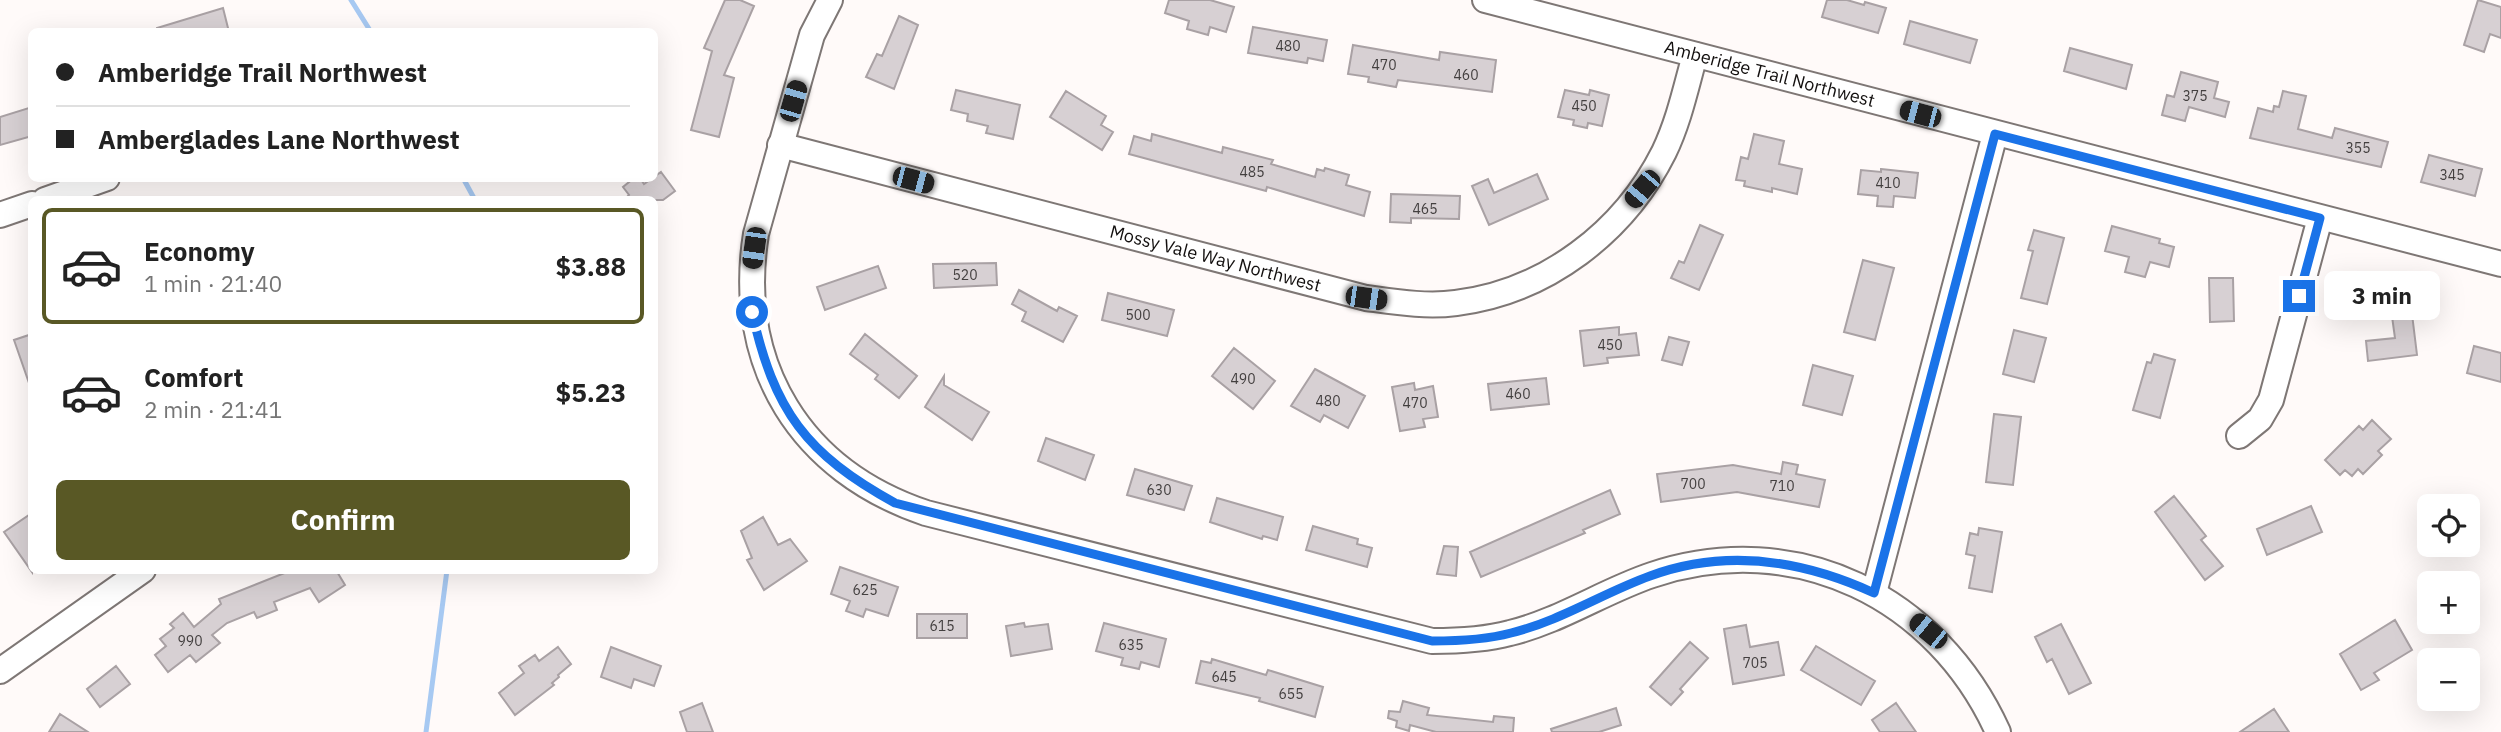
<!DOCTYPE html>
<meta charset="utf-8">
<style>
body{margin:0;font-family:"IBM Plex Sans",sans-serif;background:#f2f2f2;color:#222;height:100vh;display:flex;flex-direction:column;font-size:26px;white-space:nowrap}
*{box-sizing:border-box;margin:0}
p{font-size:23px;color:#767676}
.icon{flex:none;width:38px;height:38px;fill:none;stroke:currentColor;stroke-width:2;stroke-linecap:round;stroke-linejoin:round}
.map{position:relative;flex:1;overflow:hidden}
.drawer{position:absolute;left:28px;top:196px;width:630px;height:378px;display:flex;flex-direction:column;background:#fff;border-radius:10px;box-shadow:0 7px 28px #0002}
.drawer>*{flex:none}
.guide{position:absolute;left:28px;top:28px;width:630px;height:154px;border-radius:10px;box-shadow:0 7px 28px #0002;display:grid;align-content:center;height:154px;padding:0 28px;background:#fff}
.buttons{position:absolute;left:2417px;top:494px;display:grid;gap:14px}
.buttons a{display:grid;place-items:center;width:63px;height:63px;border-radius:10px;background:#fff;box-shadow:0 7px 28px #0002;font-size:35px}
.end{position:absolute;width:32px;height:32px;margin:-16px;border:9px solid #1a73e8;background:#fff;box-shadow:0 0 0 4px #fff}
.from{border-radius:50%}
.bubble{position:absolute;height:49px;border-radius:10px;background:#fff;box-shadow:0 7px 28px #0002;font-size:23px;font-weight:800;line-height:49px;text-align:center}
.car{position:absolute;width:21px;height:42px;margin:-21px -10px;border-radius:9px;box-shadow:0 0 5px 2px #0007;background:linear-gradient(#222 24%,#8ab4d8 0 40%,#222 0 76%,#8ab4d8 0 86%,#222 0)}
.guide b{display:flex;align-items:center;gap:24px;height:66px;font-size:26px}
.guide b+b{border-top:2px solid #e0e0e0}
.guide i{width:18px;height:18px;background:#222}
ul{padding:12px 0 0;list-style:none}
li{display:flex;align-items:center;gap:21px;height:116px;margin:0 14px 10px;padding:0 14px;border:4px solid transparent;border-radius:10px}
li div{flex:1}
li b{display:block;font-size:26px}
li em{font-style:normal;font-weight:800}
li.active{border-color:#595825}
li>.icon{width:63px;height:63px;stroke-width:1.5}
.button{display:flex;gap:14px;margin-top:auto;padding:14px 28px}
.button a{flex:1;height:80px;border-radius:10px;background:#595825;color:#fff;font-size:28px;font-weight:800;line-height:80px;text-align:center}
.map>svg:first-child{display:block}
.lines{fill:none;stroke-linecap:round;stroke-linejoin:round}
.stream{stroke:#a7c9f2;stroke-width:5}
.building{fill:#d7d0d3;stroke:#a9a1a4;stroke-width:2}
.minor-casing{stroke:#7e7775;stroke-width:28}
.minor{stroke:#fff;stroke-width:24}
.route{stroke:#1a73e8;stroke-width:9}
.labels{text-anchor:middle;stroke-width:5;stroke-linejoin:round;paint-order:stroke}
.number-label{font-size:14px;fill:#433f3f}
.street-label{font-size:18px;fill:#120f0e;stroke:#fff}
</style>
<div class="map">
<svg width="2501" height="732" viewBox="0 0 2501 732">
<rect width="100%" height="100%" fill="#fffaf9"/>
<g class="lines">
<!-- stream -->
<path class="stream" d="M351 0 371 32
M463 178 475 200
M426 732 447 570"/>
</g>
<!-- building -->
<path class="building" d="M725 0H740L754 6 724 75 734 78 719 137 691 130 712 51 704 48Z
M1169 0H1210L1234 7 1226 32 1210 27 1208 35 1187 29 1189 21 1165 13Z
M1827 0H1847L1864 5 1865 2 1886 8 1878 33 1822 17Z
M2478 0 2501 7V38L2490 34 2484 52 2464 45Z
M223 8 229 32H157V28Z
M899 16 918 25 894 89 866 77 877 54 882 56Z
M1910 21 1977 40 1970 63 1904 44Z
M1253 27 1327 40 1323 61 1308 58 1307 63 1248 53Z
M1353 45 1439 60 1440 52 1496 60 1492 92 1398 80 1396 87 1368 82 1369 77 1348 74Z
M2070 48 2132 65 2126 89 2064 71Z
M2181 72 2218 82 2214 98 2229 102 2225 117 2189 107 2185 121 2162 115 2167 95 2174 97Z
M956 90 1020 105 1013 139 986 133 988 126 967 121 968 114 951 110Z
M1565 90 1589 95 1590 90 1609 95 1602 126 1588 123 1587 128 1573 125 1574 120 1558 117Z
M1066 91 1106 116 1101 125 1113 132 1102 150 1050 117Z
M2283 91 2306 96 2298 129 2332 138 2335 128 2388 142 2381 167 2250 138 2258 108 2273 112 2274 106 2279 107Z
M32 107V136L0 145V117Z
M1152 134 1222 153 1223 147 1273 160 1271 164 1315 177 1317 169 1324 171 1325 168 1349 175 1346 185 1370 192 1364 216 1267 187 1266 191 1129 154 1134 136 1151 141Z
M1754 134 1784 141 1779 164 1802 169 1797 194 1772 188V192L1744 186 1745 181 1736 180 1741 157 1748 159Z
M2429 155 2482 169 2475 196 2421 182Z
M1881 169 1918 173 1915 198 1894 196 1893 207 1877 206 1878 196 1858 194 1861 170 1881 172Z
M661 172 675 191 663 200H624L629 195 623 187 634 178H640L644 184Z
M1537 174 1548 199 1489 225 1472 186 1488 179 1494 193Z
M1391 194 1460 196 1459 219 1411 218V223L1390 222Z
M1700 225 1723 235 1699 290 1671 278 1679 261 1684 263Z
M2112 226 2160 239 2159 243 2174 247 2169 267 2150 262 2145 277 2125 272 2129 257 2105 251Z
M2034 230 2064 238 2047 304 2021 298 2033 251 2028 250Z
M1863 260 1894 268 1875 340 1844 332Z
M996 263 997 285 934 288 933 264Z
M878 266 886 288 825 310 817 287Z
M2209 278H2233L2234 321 2210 322Z
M1019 290 1057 311 1059 307 1077 316 1063 342 1022 321 1026 312 1012 304Z
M1108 293 1174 310 1167 336 1102 320Z
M2411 306 2417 355 2368 361 2366 341 2395 338 2391 309Z
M1619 327V335L1636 333 1639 355 1607 358 1608 363 1584 366 1580 331Z
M2014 330 2046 338 2034 382 2003 374Z
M32 334V383H29L14 340Z
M865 334 917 376 899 398 875 379 878 375 850 354Z
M1669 337 1689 342 1682 365 1662 360Z
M2474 346 2501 353V382L2467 373Z
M1234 348 1275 381 1253 409 1212 376Z
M2154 354 2175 360 2160 418 2133 410 2147 362 2151 363Z
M1813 365 1853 376 1842 415 1803 405Z
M1315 369 1365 396 1348 428 1324 415 1320 422 1291 406Z
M944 376V385L989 412 972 440 925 407Z
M1546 378 1549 404 1491 410 1488 384Z
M1414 383 1415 390 1433 386 1438 417 1423 419 1425 427 1400 431 1392 387Z
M1994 414 2021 417 2013 485 1986 482Z
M2372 420 2391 439 2378 451 2382 455 2363 474 2358 469 2352 476 2345 470 2340 475 2325 460 2359 426 2363 430Z
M1046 438 1094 455 1085 480 1038 461Z
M1783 462 1798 465 1796 474 1825 480 1819 507 1737 492 1661 502 1657 474 1733 465 1781 474Z
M1135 469 1192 486 1184 510 1127 495Z
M1610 490 1620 514 1583 530 1585 533 1481 577 1470 552Z
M2174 496 2206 536 2201 540 2223 566 2205 580 2155 512Z
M1217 498 1283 517 1277 540 1263 536 1262 539 1210 522Z
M2311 506 2322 532 2267 555 2257 529Z
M32 513V572L4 532Z
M763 517 778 545 790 539 807 561 764 590 747 560 752 558 741 531Z
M1313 526 1358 539 1357 544 1372 548 1367 567 1306 550Z
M1979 528 2002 532 1992 592 1969 588 1975 556 1966 554 1970 533 1978 535Z
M1444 546 1458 547 1456 576 1437 574Z
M840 567 898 587 888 616 866 609 863 617 846 611 850 601 831 594Z
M292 570H336L345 585 319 602 310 588 274 602 277 610 257 618 254 612 227 623 212 635 220 643 196 662 190 655 168 672 155 655 166 646 160 639 174 628 170 624 183 613 194 627 221 604 219 599Z
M917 614H967V638H917Z
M2395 620 2412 650 2374 673 2379 680 2361 690 2340 654Z
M1024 623 1025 627 1048 624 1052 649 1011 656 1006 626Z
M1104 623 1166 639 1159 667 1141 662 1139 669 1121 665 1123 658 1096 651Z
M2061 624 2091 683 2069 694 2052 659 2047 662 2035 637Z
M1746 625 1750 647 1778 642 1784 675 1733 684 1724 629Z
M1690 642 1708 658 1680 689 1683 692 1671 705 1650 687Z
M1816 646 1875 681 1861 705 1801 670Z
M558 647 571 664 558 675 559 677 552 683 554 685 515 715 499 693 524 673 519 666 535 655 539 661Z
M611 647 661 666 654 686 634 679 631 688 601 677Z
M1212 659 1266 675 1268 670 1323 687 1315 717 1259 701 1260 698 1196 683 1201 661 1211 663Z
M116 666 130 684 100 707 87 689Z
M1403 701 1429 708 1427 715 1493 722 1494 716 1514 718 1513 732H1436L1410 725 1409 731 1396 727 1397 721 1388 718 1389 711 1400 712Z
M702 703 713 732H687L680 712Z
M1896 703 1916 732H1880L1872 720Z
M1616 708 1621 725 1599 732H1552L1551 729Z
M2274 709 2289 732H2240Z
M60 714 88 732H49Z"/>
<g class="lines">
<defs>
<g id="minor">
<path d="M830 0 812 35 756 234C735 366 801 471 926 513L1432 641C1458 641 1484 640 1510 633 1560 621 1604 591 1652 575 1796 527 1937 597 1998 732"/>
<path id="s1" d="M1485 0 2501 264"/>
<path id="s2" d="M780 145 1366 298C1396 302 1426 307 1456 303 1546 292 1624 232 1664 152 1679 121 1686 87 1695 55"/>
<path d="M45 200 107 178"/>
<path d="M0 215 32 204"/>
<path d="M2239 436 2260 419 2271 400 2320 218"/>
<path d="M1874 593 1995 134"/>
<path d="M0 671 143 570"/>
</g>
</defs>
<!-- minor casing -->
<use href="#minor" class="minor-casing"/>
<!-- minor -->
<use href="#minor" class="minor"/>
</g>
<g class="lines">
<!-- route -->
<path class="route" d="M752 312C774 411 806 454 895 503L1432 641C1459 641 1485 640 1511 633 1560 621 1603 593 1650 576 1726 548 1802 560 1874 593L1995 134 2320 218 2299 296"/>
</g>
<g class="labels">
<!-- number labels -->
<g class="number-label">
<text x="1288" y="51">480</text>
<text x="1384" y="70">470</text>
<text x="1466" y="80">460</text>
<text x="2195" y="101">375</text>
<text x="1584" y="111">450</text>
<text x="2358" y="153">355</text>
<text x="1252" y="177">485</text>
<text x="2452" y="180">345</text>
<text x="1888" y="188">410</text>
<text x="1425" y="214">465</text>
<text x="965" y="280">520</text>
<text x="1138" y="320">500</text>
<text x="1610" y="350">450</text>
<text x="1243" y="384">490</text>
<text x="1518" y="399">460</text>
<text x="1328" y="406">480</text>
<text x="1415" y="408">470</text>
<text x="1693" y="489">700</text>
<text x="1782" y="491">710</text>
<text x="1159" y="495">630</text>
<text x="865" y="595">625</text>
<text x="942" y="631">615</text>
<text x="190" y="646">990</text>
<text x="1131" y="650">635</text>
<text x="1755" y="668">705</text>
<text x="1224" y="682">645</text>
<text x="1291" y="699">655</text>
</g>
<!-- street labels -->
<g class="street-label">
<text dy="6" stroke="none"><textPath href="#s1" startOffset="294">Amberidge Trail Northwest</textPath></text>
<text dy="6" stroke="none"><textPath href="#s2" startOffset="450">Mossy Vale Way Northwest</textPath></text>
</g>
</g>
</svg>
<div class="buttons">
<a><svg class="icon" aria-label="locate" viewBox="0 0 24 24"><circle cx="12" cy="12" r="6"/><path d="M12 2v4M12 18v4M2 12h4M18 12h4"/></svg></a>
<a>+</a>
<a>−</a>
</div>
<i class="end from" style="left:752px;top:312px"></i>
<i class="end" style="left:2299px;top:296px"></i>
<div class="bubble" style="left:2324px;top:271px;width:116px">3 min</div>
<i class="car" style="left:793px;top:101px;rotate:16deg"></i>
<i class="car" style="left:1920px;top:114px;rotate:285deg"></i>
<i class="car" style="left:913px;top:180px;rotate:105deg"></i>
<i class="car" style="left:1642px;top:189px;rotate:220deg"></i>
<i class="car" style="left:754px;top:248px;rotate:188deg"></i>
<i class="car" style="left:1366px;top:298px;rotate:98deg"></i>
<i class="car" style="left:1928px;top:631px;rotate:309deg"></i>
<div class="guide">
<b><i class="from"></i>Amberidge Trail Northwest</b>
<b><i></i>Amberglades Lane Northwest</b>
</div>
<section class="drawer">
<ul>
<li class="active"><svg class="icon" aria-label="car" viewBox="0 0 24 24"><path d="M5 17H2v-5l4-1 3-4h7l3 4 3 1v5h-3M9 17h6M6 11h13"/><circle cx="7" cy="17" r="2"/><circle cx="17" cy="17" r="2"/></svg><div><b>Economy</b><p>1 min · 21:40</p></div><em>$3.88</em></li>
<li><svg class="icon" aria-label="car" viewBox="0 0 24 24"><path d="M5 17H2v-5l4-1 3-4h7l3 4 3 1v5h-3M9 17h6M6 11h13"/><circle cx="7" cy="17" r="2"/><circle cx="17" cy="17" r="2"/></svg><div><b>Comfort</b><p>2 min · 21:41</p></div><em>$5.23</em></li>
</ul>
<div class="button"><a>Confirm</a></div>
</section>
</div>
